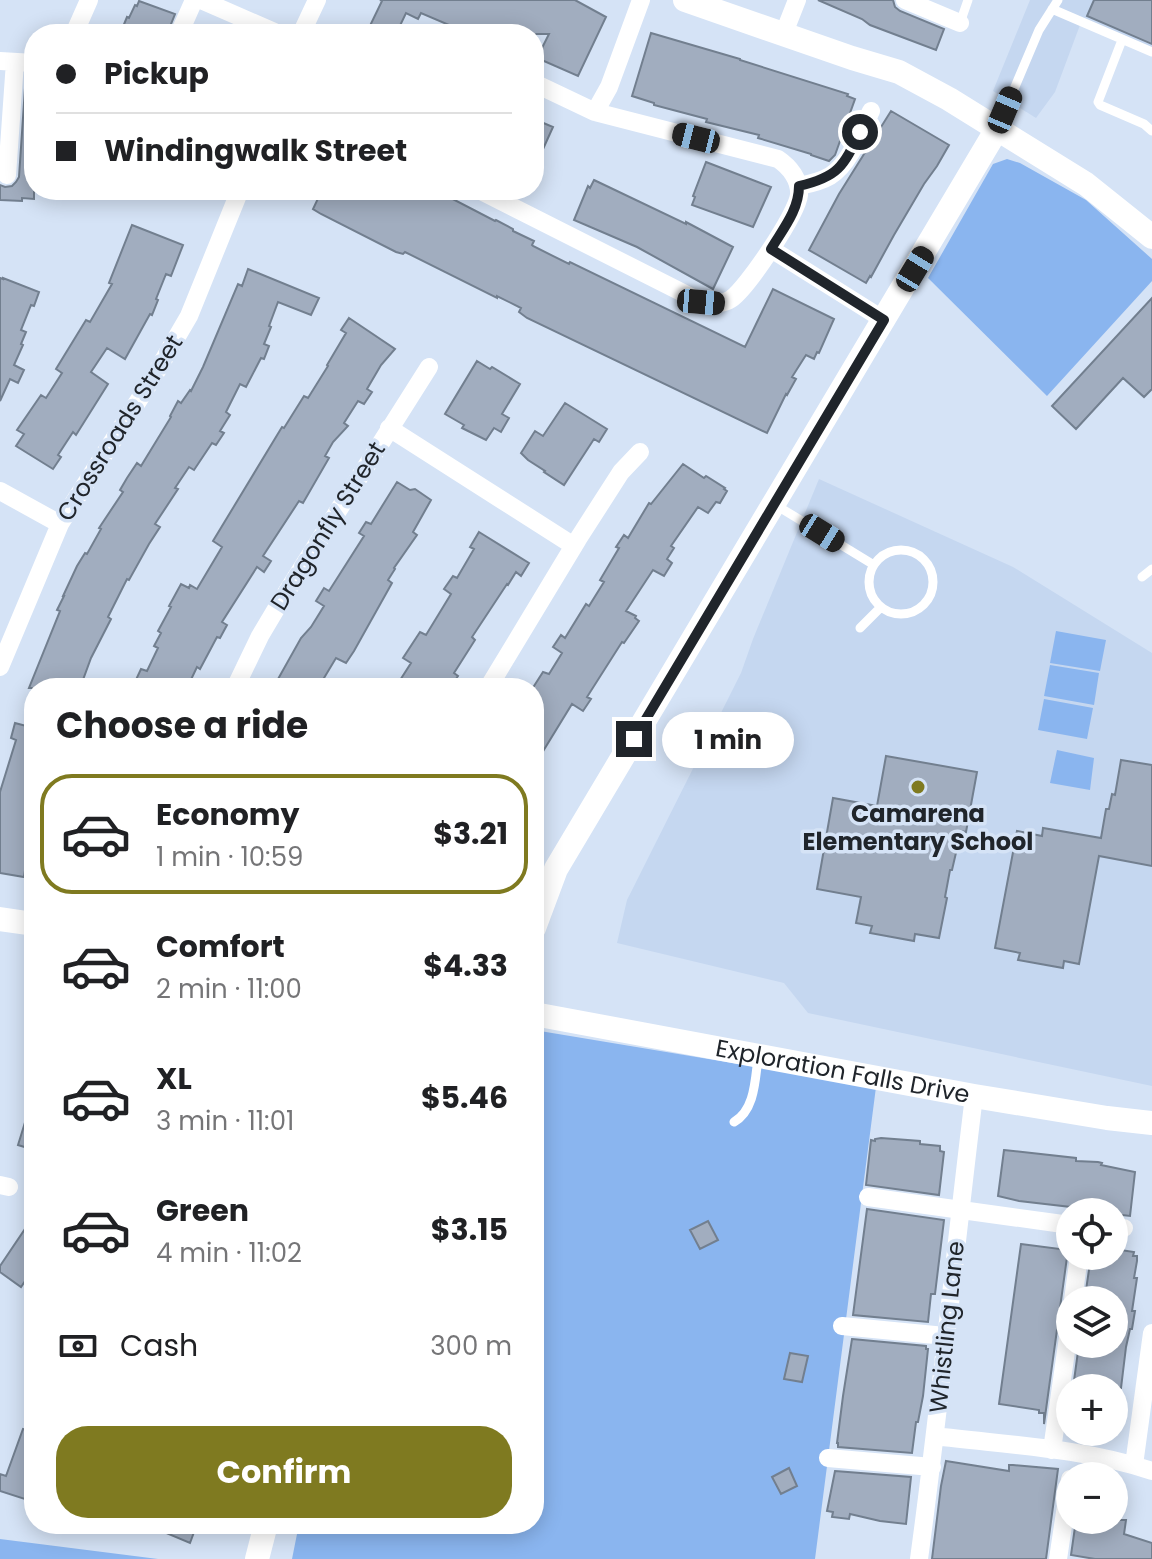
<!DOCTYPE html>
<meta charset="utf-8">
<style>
body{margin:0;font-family:Poppins,sans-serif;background:#f6f6f6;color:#202124;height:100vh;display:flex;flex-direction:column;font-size:30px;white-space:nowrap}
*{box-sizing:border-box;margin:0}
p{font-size:26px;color:#757577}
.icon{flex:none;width:44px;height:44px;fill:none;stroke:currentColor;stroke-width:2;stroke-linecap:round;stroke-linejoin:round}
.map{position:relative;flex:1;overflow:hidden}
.drawer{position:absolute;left:24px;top:678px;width:520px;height:856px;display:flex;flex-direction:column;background:#fff;border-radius:32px;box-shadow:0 4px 20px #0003}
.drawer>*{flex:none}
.guide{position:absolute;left:24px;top:24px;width:520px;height:176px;border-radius:32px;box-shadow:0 4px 20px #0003;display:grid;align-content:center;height:176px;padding:0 32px;background:#fff}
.tools{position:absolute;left:1056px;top:1198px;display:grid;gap:16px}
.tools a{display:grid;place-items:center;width:72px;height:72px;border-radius:50%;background:#fff;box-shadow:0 4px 20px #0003;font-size:40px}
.end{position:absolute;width:36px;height:36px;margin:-18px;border:10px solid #20252b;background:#fff;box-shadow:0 0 0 4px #fff}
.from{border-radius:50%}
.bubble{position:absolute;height:56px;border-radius:28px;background:#fff;box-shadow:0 4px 20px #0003;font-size:26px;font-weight:700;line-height:56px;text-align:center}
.car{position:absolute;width:24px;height:48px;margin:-24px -12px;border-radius:10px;box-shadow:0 0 6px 2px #0007;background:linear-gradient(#222 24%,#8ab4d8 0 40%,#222 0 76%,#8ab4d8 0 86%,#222 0)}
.guide b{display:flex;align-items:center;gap:28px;height:76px;font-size:30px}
.guide b+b{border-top:2px solid #e0e0e0}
.guide i{width:20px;height:20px;background:#202124}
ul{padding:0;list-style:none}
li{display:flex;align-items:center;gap:24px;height:120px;margin:0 16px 12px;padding:0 16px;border:4px solid transparent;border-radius:32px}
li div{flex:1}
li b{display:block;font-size:30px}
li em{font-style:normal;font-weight:700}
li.active{border-color:#7f7a20}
li>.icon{width:72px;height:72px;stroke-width:1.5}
h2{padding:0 32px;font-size:36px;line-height:96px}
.pay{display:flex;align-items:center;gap:20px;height:88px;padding:0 32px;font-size:30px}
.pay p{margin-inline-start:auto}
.cta{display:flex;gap:16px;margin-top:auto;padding:16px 32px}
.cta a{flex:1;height:92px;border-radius:32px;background:#7f7a20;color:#fff;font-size:32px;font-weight:700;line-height:92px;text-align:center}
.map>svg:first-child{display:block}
.built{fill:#c5d7f0}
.green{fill:#8ab5ef}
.building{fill:#a1adbf;stroke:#727f8f;stroke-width:2}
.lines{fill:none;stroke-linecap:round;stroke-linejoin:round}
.service{stroke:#fff;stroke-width:9}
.minor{stroke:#fff;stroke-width:18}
.tertiary{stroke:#fff;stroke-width:24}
.route{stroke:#20252b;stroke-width:10}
.poi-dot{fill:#7f7a20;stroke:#d5e3f6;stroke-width:3}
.labels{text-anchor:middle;stroke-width:7;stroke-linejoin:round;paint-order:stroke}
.street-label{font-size:24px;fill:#20252b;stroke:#d5e3f6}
.poi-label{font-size:24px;font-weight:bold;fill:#20252b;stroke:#d5e3f6}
</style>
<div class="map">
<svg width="1152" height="1559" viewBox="0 0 1152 1559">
<rect width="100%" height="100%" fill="#d5e3f6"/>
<!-- built -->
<path class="built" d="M1030 0H1152V52L1080 25 1055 92 1036 118 993 91Z
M819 479 1013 567 1152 653V1086L808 1013 784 983 617 943 627 900 741 673 753 639Z"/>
<!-- green -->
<path class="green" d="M1007 159 1020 163 1086 200 1152 259V281L1047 396 928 278 993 164Z
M1056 631 1106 640 1100 671 1050 663Z
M1050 665 1099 673 1094 705 1044 696Z
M1044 699 1093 708 1087 739 1038 730Z
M1057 750 1094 758 1090 790 1050 783Z
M534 1030 876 1087 815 1559H292L299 1524H534Z
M0 1539 158 1559H0Z"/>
<!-- building -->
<path class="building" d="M380 0H575L606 17 578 76 537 58 549 34H470L421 13 418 19 406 13 396 34H366L382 1Z
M818 0H893L895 7 900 11 944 29 936 50 870 25 862 19Z
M1094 0H1152V44L1087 16Z
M139 1 175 14 167 34H120L127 17 129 18 135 5 137 6Z
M651 33 740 59V60L848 94 847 96 855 99 835 155 829 161 811 155V154L758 138 759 135 706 122 707 119 654 105V103L632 96Z
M25 88 34 89V199L22 198V201L0 200V185L5 187 12 186 16 182 19 177Z
M891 111 949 145 937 166 924 184 894 235 871 277 870 276 866 283 809 250 839 194Z
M534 119 553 127 534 169Z
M706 162 771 187 753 227 692 205 695 197 693 196Z
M594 180 686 224V222L733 247 713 289 637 247 574 220 588 186 590 188Z
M322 190H429L445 198 447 196 495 221 496 220 513 229V231L534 241 532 245 533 246 569 264 570 262 745 347 773 289 834 319 819 353 817 352 814 359 806 355 792 377 796 379 787 395 786 394 767 433 527 318 519 312 521 308 497 296V298L405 252 403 254 396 252 321 214 313 209Z
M132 225 183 245 171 276 166 274 156 299 158 300 152 315 150 314 125 359 107 348 91 372 108 384 76 435 73 432 58 455 61 457 53 469 16 446 24 434 17 430 41 395 46 398 62 373 56 369 86 320 90 322 112 284 109 283Z
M248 269 319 298 311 315 278 302 269 326 271 327 264 344 269 346 264 359 261 358 246 387 240 384 226 412 230 415 220 431 224 433 216 445 212 443 194 470 189 467 175 488 178 489 155 524 160 527 149 544 129 580 127 579 108 617 111 619 91 658 80 688H29L60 611 57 610 64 596H63L77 566 85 553 87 554 101 529 99 528 123 492 120 490 127 478 137 463 141 466 171 417 170 416 178 401 181 403 190 390 191 391 203 367 238 284 242 286Z
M0 278 3 279V278L39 292 34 306 31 305 21 330 26 332 21 344 23 345 14 365 24 370 18 383 10 379 0 401Z
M1152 298V389L1144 397 1123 378 1076 429 1052 406Z
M349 318 395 349 381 365 367 389 372 392 364 404 358 401 344 423 348 426 333 442 325 456 329 458 303 503 299 501 263 556 271 561 264 572 257 567 222 622 227 625 220 638 217 637 200 669 197 667 187 688H142L134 684 141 669 147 671 158 648 154 646 161 633 158 631 171 607 169 606 181 584 189 588 190 585 197 589 222 547 213 541 282 427 284 428 304 396 308 398 328 366 327 365 346 333 341 330Z
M477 361 490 369 492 367 520 384 502 414 509 418 501 432 494 428 486 440 462 428 464 425 445 414Z
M565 403 607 429 599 442 594 439 564 485 544 472 545 471 528 460 521 453 535 431 543 436Z
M683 464 704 478 706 476 725 488 724 489 727 491 720 503 716 502 708 513 698 507 671 546 674 548 667 559 672 563 664 576 653 570 626 611 636 616 635 618 639 621 624 643 622 642 587 697 591 699 583 711 572 704 534 766V686L543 672 549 674 562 653 553 647 561 635 565 638 586 604 589 606 604 582 600 580 619 548 616 547 624 535 628 538 649 503 651 504Z
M397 482 410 490 415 489 431 500 413 532 417 535 394 568 395 569 388 580 392 583 354 651 346 663 336 658 318 688H273L301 638 311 627 324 606 316 601 324 588 329 591 364 536 359 533 366 522 371 524Z
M479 532 529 563 521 576 516 572 508 585 507 584 472 637 475 640 454 673 458 676 450 688H395L411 663 403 658 420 632 426 635 451 594 444 589 453 576 457 578 474 549 470 547Z
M15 723 34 728V858L33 865 26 864 24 877 0 873V792L16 740 11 738Z
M886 756 977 772 966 832 961 831 952 870H950L945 897 947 898 939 938 915 934 914 941 870 933 872 926 856 923 861 897 817 889 833 798 877 806Z
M1121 760 1152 765V866L1099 856 1079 964 1064 961 1063 968 1018 960 1020 953 995 948 1017 831 1042 836 1043 828 1101 838 1106 809H1109L1112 794 1115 795Z
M31 1103H34V1150L18 1145Z
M881 1138 920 1141V1144L940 1146V1151L944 1152 939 1195 866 1185 871 1140 875 1141V1139Z
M1004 1150 1076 1158V1161L1098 1162 1102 1163 1101 1165 1135 1172 1130 1216 1114 1214V1212L1019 1201 998 1196Z
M867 1209 944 1220 935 1294H931L928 1322 853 1315Z
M708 1221 718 1240 700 1249 690 1230Z
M25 1229 34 1235V1268L21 1287 0 1272V1266Z
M1021 1244 1068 1250 1044 1424V1413H1039V1410L999 1404Z
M1114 1249 1134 1252 1133 1256H1137V1261L1134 1278H1137L1132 1311H1135L1132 1329H1130L1126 1347 1121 1388H1073L1079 1344H1114V1300L1085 1297 1091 1256H1114Z
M852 1339 926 1346V1349H928L923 1396 918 1422H916L912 1453 838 1447V1443H837L843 1396Z
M790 1353 808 1356 802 1382 784 1379Z
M23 1429 34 1432V1502L0 1491V1474L6 1476Z
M946 1461 1009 1471V1465H1013L1058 1469 1046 1559H932L941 1486Z
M789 1468 797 1486 781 1494 772 1477Z
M835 1471 911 1477 906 1524 880 1521 850 1514 849 1519 832 1517 833 1512 827 1511Z
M1076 1520H1126L1124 1534 1152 1543V1559H1095L1071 1555Z
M145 1524H197L190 1543Z"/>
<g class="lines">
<!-- service -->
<path class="service" d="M1052 9 1152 52
M960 23 968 0
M1122 40 1098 102 1100 105 1144 124 1152 131
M998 127 1039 30 1058 0
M774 504 874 565
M869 582a32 32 0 1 1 64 0a32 32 0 1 1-64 0Z
M1142 577 1152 569
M860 628 881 607
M734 1122C755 1110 755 1080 758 1058"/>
<!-- minor -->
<path class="minor" d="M201 0 279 34
M905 0 960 23
M784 33 797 0
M74 34 89 0
M179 34 194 0
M301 34 317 0
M0 61 34 63
M595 112 609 87 641 0
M7 175 15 62
M799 186C809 184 820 182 830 176 850 164 861 132 871 111
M479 190 701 302C712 303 722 305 731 299 747 288 797 214 799 195 800 180 790 167 778 159L595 112 534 83
M771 249 884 320
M389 428 574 546
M0 491 60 524
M0 667 60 524 154 376 189 316 240 190
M235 688 260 636 279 604 429 367
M488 688 578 539 621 472 640 452
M0 1185 9 1187
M868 1197 1070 1225
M1114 1228H1124
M1073 1300 1079 1256
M842 1326 945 1336
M935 1436C1007 1445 1083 1448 1152 1471
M1052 1450 1070 1323
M828 1458 932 1467
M1134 1465 1152 1333
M919 1559C940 1405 955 1250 974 1096
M1058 1559 1070 1479"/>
<!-- tertiary -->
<g class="tertiary">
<path d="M685 0 852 58 899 72 949 99 1086 184 1152 237"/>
<path d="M0 919 34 924"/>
<path d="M534 928 556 869 997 129"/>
<path id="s1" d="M534 1014 974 1096 1107 1118 1152 1123"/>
<path d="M257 1559 266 1524"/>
</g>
</g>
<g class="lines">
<!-- route -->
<path class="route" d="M634 739 884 320 771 249C783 229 799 210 799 186 838 177 843 167 860 132"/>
</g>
<!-- markers -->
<circle class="poi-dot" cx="918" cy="787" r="8"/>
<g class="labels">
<!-- street labels -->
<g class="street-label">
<text transform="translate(120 428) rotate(-58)" y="8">Crossroads Street</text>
<text transform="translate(328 526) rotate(-58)" y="8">Dragonfly Street</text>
<text dy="8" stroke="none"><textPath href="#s1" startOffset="314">Exploration Falls Drive</textPath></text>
<text transform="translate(947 1327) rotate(-84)" y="8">Whistling Lane</text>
</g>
<!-- poi labels -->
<g class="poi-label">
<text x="918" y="822">Camarena<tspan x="918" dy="28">Elementary School</tspan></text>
</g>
</g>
</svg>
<div class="tools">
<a><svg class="icon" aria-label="locate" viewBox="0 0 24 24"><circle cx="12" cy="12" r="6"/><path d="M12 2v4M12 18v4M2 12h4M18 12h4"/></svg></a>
<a><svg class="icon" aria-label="layers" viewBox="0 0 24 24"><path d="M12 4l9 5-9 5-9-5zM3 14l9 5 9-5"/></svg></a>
<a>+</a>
<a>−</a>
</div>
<i class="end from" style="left:860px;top:132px"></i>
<i class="end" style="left:634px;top:739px"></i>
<div class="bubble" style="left:662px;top:712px;width:132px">1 min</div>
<i class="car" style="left:1005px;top:110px;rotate:23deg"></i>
<i class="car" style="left:696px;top:138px;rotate:284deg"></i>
<i class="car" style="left:915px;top:269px;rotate:31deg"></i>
<i class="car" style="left:701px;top:302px;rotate:95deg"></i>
<i class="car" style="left:822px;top:533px;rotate:122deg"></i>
<div class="guide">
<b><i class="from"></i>Pickup</b>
<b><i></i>Windingwalk Street</b>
</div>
<section class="drawer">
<h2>Choose a ride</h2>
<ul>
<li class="active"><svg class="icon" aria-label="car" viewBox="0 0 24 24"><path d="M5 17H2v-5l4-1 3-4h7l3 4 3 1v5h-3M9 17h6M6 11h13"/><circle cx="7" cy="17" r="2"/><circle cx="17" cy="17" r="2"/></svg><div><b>Economy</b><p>1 min · 10:59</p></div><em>$3.21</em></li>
<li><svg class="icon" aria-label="car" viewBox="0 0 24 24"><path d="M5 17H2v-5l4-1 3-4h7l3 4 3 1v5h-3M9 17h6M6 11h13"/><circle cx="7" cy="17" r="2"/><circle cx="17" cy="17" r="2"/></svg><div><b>Comfort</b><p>2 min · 11:00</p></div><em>$4.33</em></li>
<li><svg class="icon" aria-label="car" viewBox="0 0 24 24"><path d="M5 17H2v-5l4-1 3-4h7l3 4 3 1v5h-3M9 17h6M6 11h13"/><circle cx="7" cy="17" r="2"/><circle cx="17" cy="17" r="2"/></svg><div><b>XL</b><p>3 min · 11:01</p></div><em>$5.46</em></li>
<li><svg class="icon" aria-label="car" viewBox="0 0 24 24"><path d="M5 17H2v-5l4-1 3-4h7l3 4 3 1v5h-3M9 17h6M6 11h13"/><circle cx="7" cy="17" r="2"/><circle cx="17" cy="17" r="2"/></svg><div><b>Green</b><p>4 min · 11:02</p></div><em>$3.15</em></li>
</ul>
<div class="pay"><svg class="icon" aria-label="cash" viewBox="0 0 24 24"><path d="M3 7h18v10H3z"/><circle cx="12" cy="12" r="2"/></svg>Cash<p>300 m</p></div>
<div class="cta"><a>Confirm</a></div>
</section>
</div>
